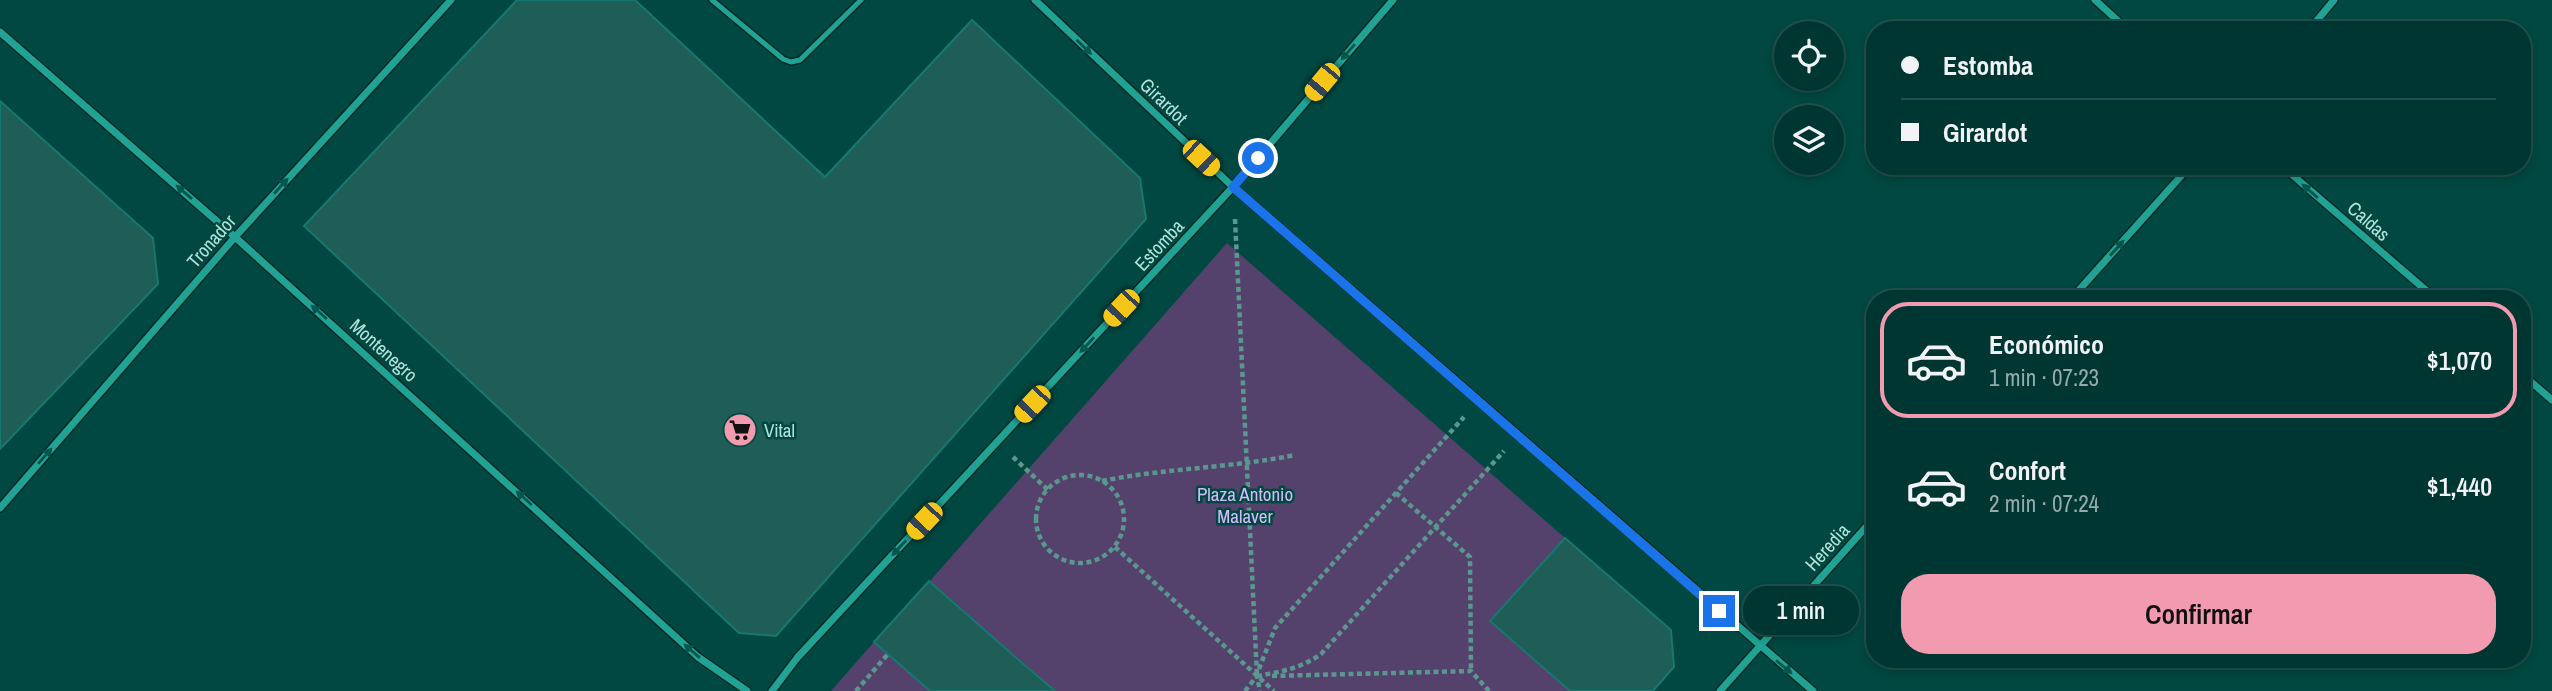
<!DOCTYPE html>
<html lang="es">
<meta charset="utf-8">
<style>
body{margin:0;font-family:"Archivo Narrow",sans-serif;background:#0e413d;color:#f1f3f6;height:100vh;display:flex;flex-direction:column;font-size:26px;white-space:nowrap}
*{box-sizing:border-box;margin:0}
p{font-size:23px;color:#95abab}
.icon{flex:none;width:38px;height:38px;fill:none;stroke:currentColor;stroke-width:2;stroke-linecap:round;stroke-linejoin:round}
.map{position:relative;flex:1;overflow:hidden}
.details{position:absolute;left:1866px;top:290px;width:665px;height:378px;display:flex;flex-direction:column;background:#003631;border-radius:28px;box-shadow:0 4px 10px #0003,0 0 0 2px #22504d}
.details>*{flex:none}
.top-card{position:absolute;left:1866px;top:21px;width:665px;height:154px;border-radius:28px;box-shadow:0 4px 10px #0003,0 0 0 2px #22504d;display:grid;align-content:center;height:154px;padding:0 35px;background:#003631}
.tools{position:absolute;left:1774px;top:21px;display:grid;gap:14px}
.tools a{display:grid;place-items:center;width:70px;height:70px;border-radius:50%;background:#003631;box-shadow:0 4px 10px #0003,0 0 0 2px #22504d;font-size:35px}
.end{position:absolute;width:32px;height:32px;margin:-16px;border:9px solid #1a73e8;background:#fff;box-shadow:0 0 0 4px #fff}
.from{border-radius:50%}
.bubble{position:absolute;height:49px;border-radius:24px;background:#003631;box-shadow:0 4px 10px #0003,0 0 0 2px #22504d;font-size:23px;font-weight:600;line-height:49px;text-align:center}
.car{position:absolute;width:21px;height:42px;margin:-21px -10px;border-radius:9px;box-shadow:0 0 5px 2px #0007;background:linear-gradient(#f5c518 24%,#345 0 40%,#f5c518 0 76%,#345 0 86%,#f5c518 0)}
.top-card b{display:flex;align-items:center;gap:24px;height:66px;font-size:26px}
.top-card b+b{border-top:2px solid #22504d}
.top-card i{width:18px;height:18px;background:#f1f3f6}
ul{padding:12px 0 0;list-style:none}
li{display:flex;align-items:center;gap:21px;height:116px;margin:0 14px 10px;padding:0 21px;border:4px solid transparent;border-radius:28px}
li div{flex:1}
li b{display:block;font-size:26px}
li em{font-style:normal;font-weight:600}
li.current{border-color:#f29aaf}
li>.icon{width:63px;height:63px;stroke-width:1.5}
.primary-button{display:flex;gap:14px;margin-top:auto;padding:14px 35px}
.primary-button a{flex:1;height:80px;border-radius:28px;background:#f29aaf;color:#111;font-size:28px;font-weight:600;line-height:80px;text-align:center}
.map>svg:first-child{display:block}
.green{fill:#55426c}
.building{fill:#1f5e57;stroke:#16786e;stroke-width:2}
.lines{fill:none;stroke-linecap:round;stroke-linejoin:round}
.lane-casing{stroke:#032b26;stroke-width:8}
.street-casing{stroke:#032b26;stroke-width:10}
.path{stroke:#5a978f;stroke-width:4.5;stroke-dasharray:5 3.5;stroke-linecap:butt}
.lane{stroke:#20a395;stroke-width:5}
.street{stroke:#20a395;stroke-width:7}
.oneway{fill:#05564e}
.route{stroke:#1a73e8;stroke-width:9}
.labels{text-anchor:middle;stroke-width:5;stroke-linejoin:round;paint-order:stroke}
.street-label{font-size:19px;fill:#b0e3da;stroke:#004841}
.poi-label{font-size:19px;fill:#b0e3da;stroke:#004841;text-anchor:start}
.park-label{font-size:19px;fill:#d6bafb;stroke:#004841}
</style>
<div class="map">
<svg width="2552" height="691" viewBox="0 0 2552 691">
<rect width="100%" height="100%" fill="#004841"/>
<!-- green -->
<path class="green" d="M1227 243 1565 538 1491 621 1570 691H1055L930 581Z
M874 642 930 691H831Z"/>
<!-- building -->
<path class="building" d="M517 0H635L825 177 972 20 1140 178 1146 219 776 636 739 633 304 226Z
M0 101 153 238 158 284 0 449Z
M1565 538 1671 630 1674 667 1653 691H1570L1490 621Z
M929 581 1021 662 1055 691H930L874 642Z"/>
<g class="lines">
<defs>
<path id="lane" d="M712 0 783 59 791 62 800 60 861 0"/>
<path id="street" d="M1035 0 1233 187 1813 691
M2095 0 2128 30
M2309 30 2334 0
M0 32 235 237 698 657 747 691
M2282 166 2436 299
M2071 299 2190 166
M2522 374 2552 400
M0 508 235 237 451 0
M772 691 797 658 1233 187 1393 0
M1720 691 1874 518"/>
</defs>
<!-- lane casing -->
<use href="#lane" class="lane-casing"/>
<!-- street casing -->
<use href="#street" class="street-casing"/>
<!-- path -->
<path class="path" d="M1235 219 1257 676
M1013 457 1048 490
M1036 519a44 44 0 1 1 88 0a44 44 0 1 1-88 0Z
M1102 481C1166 468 1231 468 1295 455
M1396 493 1470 557 1471 671
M1115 547 1274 691
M1259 669 1275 628 1464 417
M1257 676C1280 672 1302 668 1321 654L1504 451
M1272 676 1471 671 1489 691
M856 691 888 654
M1245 691 1257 676 1260 691"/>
<!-- lane -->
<use href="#lane" class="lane"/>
<!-- street -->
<use href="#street" class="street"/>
</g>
<!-- one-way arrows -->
<defs><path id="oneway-solid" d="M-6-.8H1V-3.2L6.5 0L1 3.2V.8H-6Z" transform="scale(1.75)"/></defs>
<g class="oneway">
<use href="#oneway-solid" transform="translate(1084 47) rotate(44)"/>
<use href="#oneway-solid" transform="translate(1348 52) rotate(131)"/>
<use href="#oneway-solid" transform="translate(281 186) rotate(-48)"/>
<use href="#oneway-solid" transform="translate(2310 191) rotate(-139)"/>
<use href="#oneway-solid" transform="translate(184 192) rotate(-139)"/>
<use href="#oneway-solid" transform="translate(2117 248) rotate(-48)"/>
<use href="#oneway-solid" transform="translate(319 312) rotate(-138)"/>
<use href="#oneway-solid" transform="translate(1087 345) rotate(133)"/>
<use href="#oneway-solid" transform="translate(45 456) rotate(-49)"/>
<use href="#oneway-solid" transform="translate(524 498) rotate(-138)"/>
<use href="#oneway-solid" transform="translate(899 548) rotate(133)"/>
<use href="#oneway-solid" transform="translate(692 651) rotate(-139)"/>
<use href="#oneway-solid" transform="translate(1784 667) rotate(40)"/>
</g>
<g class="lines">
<!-- route -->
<path class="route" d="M1258 158 1233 187 1719 611"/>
</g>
<!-- icons -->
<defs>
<symbol id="supermarket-disc" viewBox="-11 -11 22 22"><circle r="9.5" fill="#f29aaf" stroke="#004841"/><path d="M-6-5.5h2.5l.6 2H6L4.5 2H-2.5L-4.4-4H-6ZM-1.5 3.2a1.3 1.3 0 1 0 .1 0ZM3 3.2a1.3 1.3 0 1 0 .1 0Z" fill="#111"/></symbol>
</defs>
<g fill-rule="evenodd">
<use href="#supermarket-disc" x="721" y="411" width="38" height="38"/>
</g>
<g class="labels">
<!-- street labels -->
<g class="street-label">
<text transform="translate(1164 101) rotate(44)" y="7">Girardot</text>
<text transform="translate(2369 221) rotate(41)" y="7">Caldas</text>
<text transform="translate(211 241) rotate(-49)" y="7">Tronador</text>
<text transform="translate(1159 245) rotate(-47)" y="7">Estomba</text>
<text transform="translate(384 350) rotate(42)" y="7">Montenegro</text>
<text transform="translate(1827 547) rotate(-48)" y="7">Heredia</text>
</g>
<!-- poi labels -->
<g class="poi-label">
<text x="764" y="437">Vital</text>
</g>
<!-- park labels -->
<g class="park-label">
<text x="1245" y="501">Plaza Antonio<tspan x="1245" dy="22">Malaver</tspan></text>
</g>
</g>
</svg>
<div class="tools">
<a><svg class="icon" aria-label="locate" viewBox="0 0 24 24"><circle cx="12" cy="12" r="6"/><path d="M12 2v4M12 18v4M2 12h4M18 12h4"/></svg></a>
<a><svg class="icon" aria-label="layers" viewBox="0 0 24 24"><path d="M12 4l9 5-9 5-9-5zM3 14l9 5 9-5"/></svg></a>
</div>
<i class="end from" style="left:1258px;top:158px"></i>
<i class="end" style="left:1719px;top:611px"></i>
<div class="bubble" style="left:1743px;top:586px;width:116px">1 min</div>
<i class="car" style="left:1322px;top:82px;rotate:220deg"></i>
<i class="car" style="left:1201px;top:158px;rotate:133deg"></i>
<i class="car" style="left:1121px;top:308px;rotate:223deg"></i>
<i class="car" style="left:1032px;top:404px;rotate:223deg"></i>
<i class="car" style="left:924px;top:521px;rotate:223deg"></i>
<div class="top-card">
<b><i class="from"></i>Estomba</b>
<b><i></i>Girardot</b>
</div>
<section class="details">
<ul>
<li class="current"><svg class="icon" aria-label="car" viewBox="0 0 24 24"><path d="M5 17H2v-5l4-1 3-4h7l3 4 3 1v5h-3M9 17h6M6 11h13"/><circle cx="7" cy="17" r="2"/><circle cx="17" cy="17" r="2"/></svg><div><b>Económico</b><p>1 min · 07:23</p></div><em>$1,070</em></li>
<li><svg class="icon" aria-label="car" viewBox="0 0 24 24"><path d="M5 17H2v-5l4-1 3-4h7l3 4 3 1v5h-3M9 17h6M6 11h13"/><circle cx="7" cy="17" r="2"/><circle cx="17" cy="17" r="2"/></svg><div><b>Confort</b><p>2 min · 07:24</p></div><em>$1,440</em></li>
</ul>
<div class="primary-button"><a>Confirmar</a></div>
</section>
</div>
